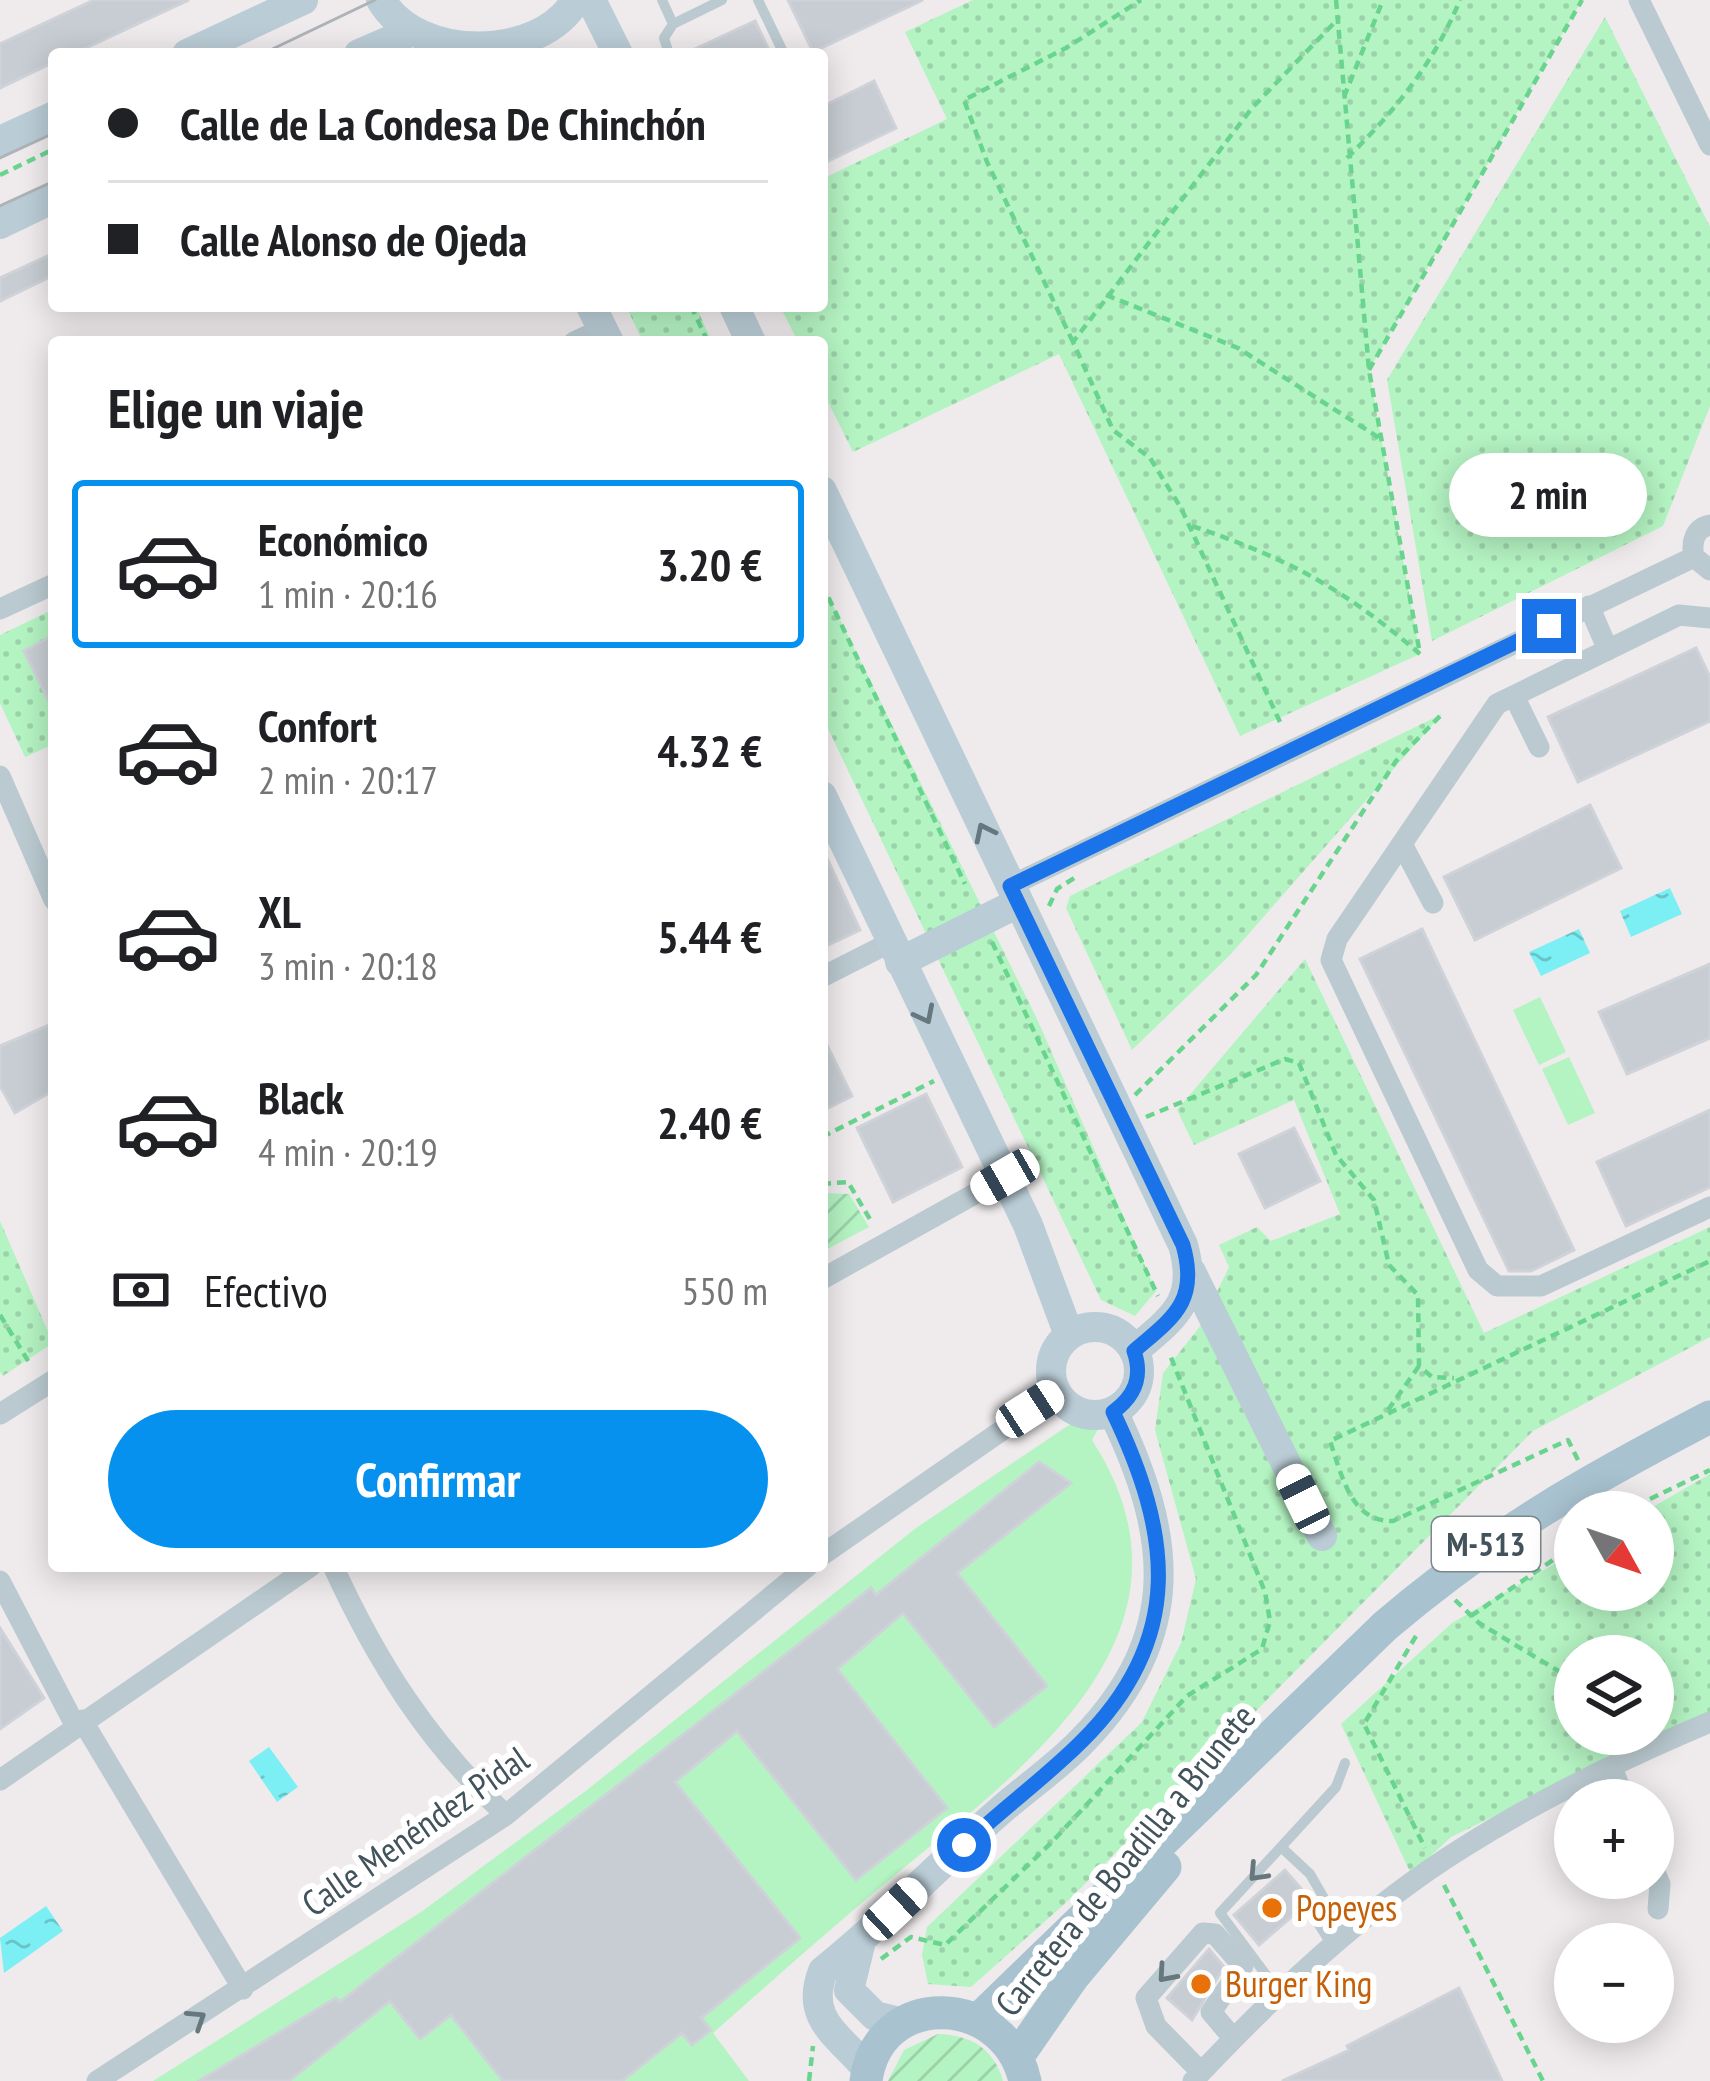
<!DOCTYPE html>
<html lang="es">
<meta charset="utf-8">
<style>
body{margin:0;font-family:"PT Sans Narrow",sans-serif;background:#f2f2f2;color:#202124;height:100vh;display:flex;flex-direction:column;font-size:45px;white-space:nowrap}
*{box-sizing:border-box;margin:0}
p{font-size:39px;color:#757577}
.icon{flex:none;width:66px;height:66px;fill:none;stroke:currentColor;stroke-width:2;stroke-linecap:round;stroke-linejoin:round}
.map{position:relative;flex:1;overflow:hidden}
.panel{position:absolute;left:48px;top:336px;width:780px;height:1236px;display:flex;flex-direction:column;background:#fff;border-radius:12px;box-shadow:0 6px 30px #0003}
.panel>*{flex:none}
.guide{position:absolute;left:48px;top:48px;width:780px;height:264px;border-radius:12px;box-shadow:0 6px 30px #0003;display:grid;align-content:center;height:264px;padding:0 60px;background:#fff}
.needle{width:78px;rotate:130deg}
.tools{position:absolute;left:1554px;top:1491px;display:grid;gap:24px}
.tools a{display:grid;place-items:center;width:120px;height:120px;border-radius:50%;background:#fff;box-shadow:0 6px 30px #0003;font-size:60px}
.end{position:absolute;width:54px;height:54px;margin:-27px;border:15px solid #1a73e8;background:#fff;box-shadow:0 0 0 6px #fff}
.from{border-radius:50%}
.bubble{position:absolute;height:84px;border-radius:42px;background:#fff;box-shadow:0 6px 30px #0003;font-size:39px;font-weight:800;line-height:84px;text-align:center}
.car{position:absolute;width:36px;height:72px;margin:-36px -18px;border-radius:15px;box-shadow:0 0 9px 3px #0007;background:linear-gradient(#fff 24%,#345 0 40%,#fff 0 76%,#345 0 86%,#fff 0)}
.guide b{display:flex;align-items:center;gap:42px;height:114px;font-size:45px}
.guide b+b{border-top:3px solid #e0e0e0}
.guide i{width:30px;height:30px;background:#202124}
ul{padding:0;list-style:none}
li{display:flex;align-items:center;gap:36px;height:168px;margin:0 24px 18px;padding:0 36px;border:6px solid transparent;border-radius:12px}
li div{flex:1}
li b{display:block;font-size:45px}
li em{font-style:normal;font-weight:800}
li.on{border-color:#0691ee}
li>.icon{width:108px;height:108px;stroke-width:1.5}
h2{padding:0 60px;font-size:54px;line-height:144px}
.pay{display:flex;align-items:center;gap:30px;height:132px;padding:0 60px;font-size:45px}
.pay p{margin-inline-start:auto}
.button{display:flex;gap:24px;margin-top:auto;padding:24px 60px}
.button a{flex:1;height:138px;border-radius:72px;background:#0691ee;color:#fff;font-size:48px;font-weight:800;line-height:138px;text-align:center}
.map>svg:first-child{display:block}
.grass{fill:url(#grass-dots);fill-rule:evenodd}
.garden{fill:url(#garden-furrows)}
.pitch{fill:#b4f3c2}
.water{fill:url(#water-ripples)}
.building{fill:#c7cdd2;stroke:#cfd3d9;stroke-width:3}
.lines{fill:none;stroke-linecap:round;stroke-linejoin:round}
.path{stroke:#69d48e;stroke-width:4.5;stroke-dasharray:9 6;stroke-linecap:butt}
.lane{stroke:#bacad0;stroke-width:10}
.street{stroke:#bacad0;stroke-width:21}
.secondary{stroke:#baccd6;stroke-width:30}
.primary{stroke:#a8c2cf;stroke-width:33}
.tram{stroke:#adb3b7;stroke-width:3}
.oneway{stroke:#667780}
.oneway2{stroke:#66777e}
.route{stroke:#1a73e8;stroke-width:15}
.food-dot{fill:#e8710a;stroke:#fff;stroke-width:4.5}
.labels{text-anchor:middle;stroke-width:12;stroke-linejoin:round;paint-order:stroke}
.shield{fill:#fff;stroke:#7b878c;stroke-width:3}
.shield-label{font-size:33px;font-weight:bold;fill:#42535b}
.street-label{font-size:36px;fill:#42535b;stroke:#fff}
.food-label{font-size:36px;fill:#c56008;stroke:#fff;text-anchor:start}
</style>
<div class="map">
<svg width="1710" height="2081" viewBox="0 0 1710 2081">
<defs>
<pattern id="grass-dots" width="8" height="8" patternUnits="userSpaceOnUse" patternTransform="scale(3)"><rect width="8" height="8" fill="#b4f3c2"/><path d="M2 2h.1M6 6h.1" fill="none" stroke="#9cd2a9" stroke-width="1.8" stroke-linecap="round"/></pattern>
<pattern id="garden-furrows" width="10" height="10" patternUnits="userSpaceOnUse" patternTransform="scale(3)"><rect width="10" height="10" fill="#b4f3c2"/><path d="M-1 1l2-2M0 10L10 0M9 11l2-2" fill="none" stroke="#9cd2a9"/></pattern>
<pattern id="water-ripples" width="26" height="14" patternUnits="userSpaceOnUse" patternTransform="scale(3)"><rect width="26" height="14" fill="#7ceff4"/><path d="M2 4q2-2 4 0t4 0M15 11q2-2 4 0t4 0" fill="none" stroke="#67c4c9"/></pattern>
</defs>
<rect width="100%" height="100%" fill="#efebec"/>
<!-- grass -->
<path class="grass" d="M973 0H1582L1369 370 1420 654 1240 736 1059 354 853 452 822 390V342H798L780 306H822V179L947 119 905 32Z
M1605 17 1710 227V406L1663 526 1432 641 1387 380Z
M626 306H696L712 342H643Z
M822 583 1038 1021 1156 1291 1135 1316 1101 1300 822 716Z
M54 609V635L24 651 54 700V744L25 757 0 703V635Z
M1442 714 1230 955 1132 1050 1066 908 1070 896Z
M1305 959 1484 1333 1710 1227V1337L1533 1431 1069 1900 971 1987 928 1984 922 1955 927 1927 1142 1722 1181 1643 1196 1579 1155 1430 1163 1373 1201 1325 1229 1267 1219 1245 1257 1227 1271 1241 1340 1214 1294 1100 1194 1145 1177 1110Z
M0 1221 53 1343 3 1376 0 1372Z
M1710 1474V1713L1451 1837 1411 1874 1341 1724 1452 1623 1575 1552V1590H1653V1512H1644ZM1575 1656H1653V1734H1575Z"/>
<!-- garden -->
<path class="garden" d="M822 1193 849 1194 869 1227 822 1252Z
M938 2034C970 2035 994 2048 1003 2081H888L904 2050Z"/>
<!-- pitch -->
<path class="pitch" d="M1540 997 1566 1052 1539 1065 1513 1010Z
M1569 1057 1595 1113 1568 1125 1542 1069Z
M1082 1424 1098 1429 1092 1440C1216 1632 1025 1767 893 1877 831 1928 772 1981 713 2033L749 2081H153L421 1912 587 1790 916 1528 1069 1425Z"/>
<!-- water -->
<path class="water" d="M1670 888 1682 914 1631 937 1620 911Z
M1579 929 1590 953 1541 976 1529 952Z
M269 1747 298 1787 277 1802 249 1761Z
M46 1906 63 1931 4 1973 0 1938Z"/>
<!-- building -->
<path class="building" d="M94 0H189L73 54H54V62L0 88V44Z
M788 0H923L813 52Z
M755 21 771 54H684Z
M874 81 896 128 822 164V107Z
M54 253V275L0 301V278Z
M54 635V712L24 651Z
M1696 648 1710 677V721L1578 782 1548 717Z
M1590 805 1621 868 1475 940 1444 877Z
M822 847 860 930 822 948Z
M1422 929 1574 1250 1531 1271H1509L1360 959Z
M1710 964V1038L1627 1074 1599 1012Z
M54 1023V1090L15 1113 0 1086V1046Z
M822 1035 852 1096 822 1111Z
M926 1094 962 1167 893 1202 857 1128Z
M1710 1110V1187L1626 1226 1597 1162Z
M1294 1128 1320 1181 1265 1208 1239 1154Z
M1039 1462 1071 1483 957 1573 1047 1686 994 1727 903 1613 837 1669 947 1808 856 1880 737 1731 675 1782 800 1938 701 2018 711 2030 692 2045 682 2033 622 2081H503L451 2015 420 2039 390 2001 289 2081H199L336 1998 340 2002 871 1588 876 1595Z
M0 1628 44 1698 0 1729Z
M1285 1870 1311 1900 1259 1945 1234 1915Z
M1209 1949 1224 1967 1192 2020 1167 1998Z
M1459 1988 1502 2081H1282L1349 2050 1347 2046Z"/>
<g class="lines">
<!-- path -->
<path class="path" d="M1336 0 1369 370 1420 654
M1344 97 1383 0
M1347 158C1395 111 1434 63 1460 0
M0 175 54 149
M1106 295 1238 348 1381 439
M691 306 708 342
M1073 342 987 162 964 100 1066 48 1141 0
M1369 370 1582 0
M1192 526C1287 558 1343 588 1420 654
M822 584 965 884
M1280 722 1181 508 1150 458 1113 430 1073 342 1252 108 1337 20
M1049 906 1057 889 1079 875
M992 942 1158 1296
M1135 1095 1256 975 1396 761 1442 714
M1146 1117 1285 1059 1299 1063 1336 1155 1374 1200 1389 1265 1418 1295 1419 1366 1432 1377 1454 1378
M822 1137 934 1081
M822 1184 848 1182 871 1221
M0 1315 30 1364
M1388 1410 1419 1366
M1578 1460 1568 1440 1393 1521C1351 1522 1342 1476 1330 1441L1710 1261
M1623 1512 1710 1470
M1455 1600 1479 1623 1575 1681
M1471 1616 1575 1545
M1416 1636 1364 1724 1425 1848
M1653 1710 1670 1716
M1444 1885 1543 2081
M881 1959 911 1937 945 1945 1052 1842 1187 1696 1262 1649 1270 1621 1265 1592 1170 1355
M809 2081 813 2046"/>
<!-- lane -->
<path class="lane" d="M662 0 673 24 722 0
M758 0 784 54
M669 54 664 38 673 24
M1281 1847 1336 1787 1345 1763
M1281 1995 1220 1913 1281 1847 1310 1874 1325 1900 1318 1923 1332 1945"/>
<!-- street -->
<path class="street" d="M1639 0 1710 145
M574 342 602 329
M1710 525C1694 528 1691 543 1694 557L1710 570
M1589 606 1608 650
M0 609 54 584
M1710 618 1679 615 1497 704 1337 939 1331 960 1478 1270 1497 1286H1541L1710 1207
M1514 696 1539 747
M0 776 54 900
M1402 844 1433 903
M1010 886 1694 557
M822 977 891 942
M822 1279 1005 1177
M0 1414 54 1380
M822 1555 1056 1393
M333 1566C377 1662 428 1743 506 1815
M0 1581 75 1725
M82 1720 243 1989
M1612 1768 1625 1800
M0 1780 311 1566
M1653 1868 1660 1884 1658 1909
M1201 2072 1156 2026 1146 1998 1203 1933 1215 1934 1243 1966 1211 2012 1233 2038
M97 2081 506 1815 808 1566
M1193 2081C1273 1996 1364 1909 1464 1847 1540 1799 1627 1757 1710 1722"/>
<!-- secondary -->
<path class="secondary" d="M381 0C417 62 540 62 576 0
M591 0 618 54
M187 54 303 0
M359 54 410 32
M0 141 54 116
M0 224 54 198
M591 306 609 342
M734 306 751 342
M822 491 1183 1245C1199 1301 1174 1317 1134 1351
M822 796 1028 1225 1069 1335
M900 962 1018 903
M1191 1272 1322 1536
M1051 1371a44 44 0 1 1 88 0a44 44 0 1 1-88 0Z
M861 1941 849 1990 875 2016 904 2023
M867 2069C839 2035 804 2019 823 1971 885 1922 940 1863 1000 1811 1027 1787 1059 1766 1084 1739 1185 1634 1172 1534 1113 1412"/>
<!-- primary -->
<path class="primary" d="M979 2019 1385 1626C1493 1534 1585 1482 1710 1417
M1018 2056 1072 1978 1165 1867
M866 2081C878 1988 1005 1992 1025 2081"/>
<!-- tram -->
<path class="tram" d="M262 54 375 0
M0 158 54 133
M0 206 54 181"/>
</g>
<!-- one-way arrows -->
<defs><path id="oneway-chevron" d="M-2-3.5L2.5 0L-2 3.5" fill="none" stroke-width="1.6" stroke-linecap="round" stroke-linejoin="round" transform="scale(3)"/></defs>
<g class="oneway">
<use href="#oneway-chevron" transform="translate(984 832) rotate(-116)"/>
<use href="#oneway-chevron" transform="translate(925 1015) rotate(63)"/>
</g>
<g class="oneway2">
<use href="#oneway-chevron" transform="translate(1257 1873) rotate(133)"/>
<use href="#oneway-chevron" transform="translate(1166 1974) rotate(131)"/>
<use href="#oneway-chevron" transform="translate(197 2019) rotate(-33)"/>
</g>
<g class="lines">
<!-- route -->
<path class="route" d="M964 1845C1002 1809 1045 1778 1082 1741 1186 1638 1171 1533 1113 1412 1135 1396 1143 1377 1134 1351 1174 1317 1199 1301 1183 1245L1010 886 1549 626"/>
</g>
<!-- markers -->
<g class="food-dot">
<circle cx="1272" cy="1908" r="12"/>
<circle cx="1201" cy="1984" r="12"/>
</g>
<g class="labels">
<!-- shield labels -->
<rect class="shield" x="1432" y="1517" width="108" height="54" rx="9"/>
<g class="shield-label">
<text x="1486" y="1556">M-513</text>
</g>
<!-- street labels -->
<g class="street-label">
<text transform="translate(415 1831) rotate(-35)" y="13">Calle Menéndez Pidal</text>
<text transform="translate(1125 1860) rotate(-51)" y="13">Carretera de Boadilla a Brunete</text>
</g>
<!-- food labels -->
<g class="food-label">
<text x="1296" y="1921">Popeyes</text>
<text x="1225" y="1997">Burger King</text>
</g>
</g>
</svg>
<div class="tools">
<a><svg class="needle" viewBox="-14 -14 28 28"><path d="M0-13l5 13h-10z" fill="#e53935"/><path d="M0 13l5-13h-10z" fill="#757577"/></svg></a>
<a><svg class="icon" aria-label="layers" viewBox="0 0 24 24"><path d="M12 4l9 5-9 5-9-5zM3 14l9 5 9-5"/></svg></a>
<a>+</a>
<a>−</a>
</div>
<i class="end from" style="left:964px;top:1845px"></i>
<i class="end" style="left:1549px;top:626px"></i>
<div class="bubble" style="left:1449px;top:453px;width:198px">2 min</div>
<i class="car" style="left:1005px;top:1177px;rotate:240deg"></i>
<i class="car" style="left:1030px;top:1409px;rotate:57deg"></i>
<i class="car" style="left:1303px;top:1499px;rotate:334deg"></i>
<i class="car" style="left:895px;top:1909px;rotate:47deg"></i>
<div class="guide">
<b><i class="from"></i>Calle de La Condesa De Chinchón</b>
<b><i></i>Calle Alonso de Ojeda</b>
</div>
<section class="panel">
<h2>Elige un viaje</h2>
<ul>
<li class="on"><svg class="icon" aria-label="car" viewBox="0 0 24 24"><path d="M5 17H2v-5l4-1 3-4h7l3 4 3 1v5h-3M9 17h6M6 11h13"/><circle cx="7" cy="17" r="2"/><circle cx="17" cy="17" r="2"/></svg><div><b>Económico</b><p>1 min · 20:16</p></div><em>3.20 €</em></li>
<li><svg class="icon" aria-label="car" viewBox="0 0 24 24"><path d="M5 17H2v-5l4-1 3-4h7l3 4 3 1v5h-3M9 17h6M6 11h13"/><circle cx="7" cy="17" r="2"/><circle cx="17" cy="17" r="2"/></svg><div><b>Confort</b><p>2 min · 20:17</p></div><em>4.32 €</em></li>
<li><svg class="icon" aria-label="car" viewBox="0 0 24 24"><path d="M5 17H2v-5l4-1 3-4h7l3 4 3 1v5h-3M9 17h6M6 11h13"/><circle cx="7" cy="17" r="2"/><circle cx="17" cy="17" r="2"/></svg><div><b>XL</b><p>3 min · 20:18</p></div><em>5.44 €</em></li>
<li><svg class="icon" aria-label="car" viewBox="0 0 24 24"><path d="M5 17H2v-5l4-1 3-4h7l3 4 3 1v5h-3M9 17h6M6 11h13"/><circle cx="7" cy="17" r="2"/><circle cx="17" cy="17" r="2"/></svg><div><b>Black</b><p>4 min · 20:19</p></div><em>2.40 €</em></li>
</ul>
<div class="pay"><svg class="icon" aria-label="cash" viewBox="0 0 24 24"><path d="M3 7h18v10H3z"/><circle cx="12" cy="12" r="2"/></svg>Efectivo<p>550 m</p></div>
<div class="button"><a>Confirmar</a></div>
</section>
</div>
